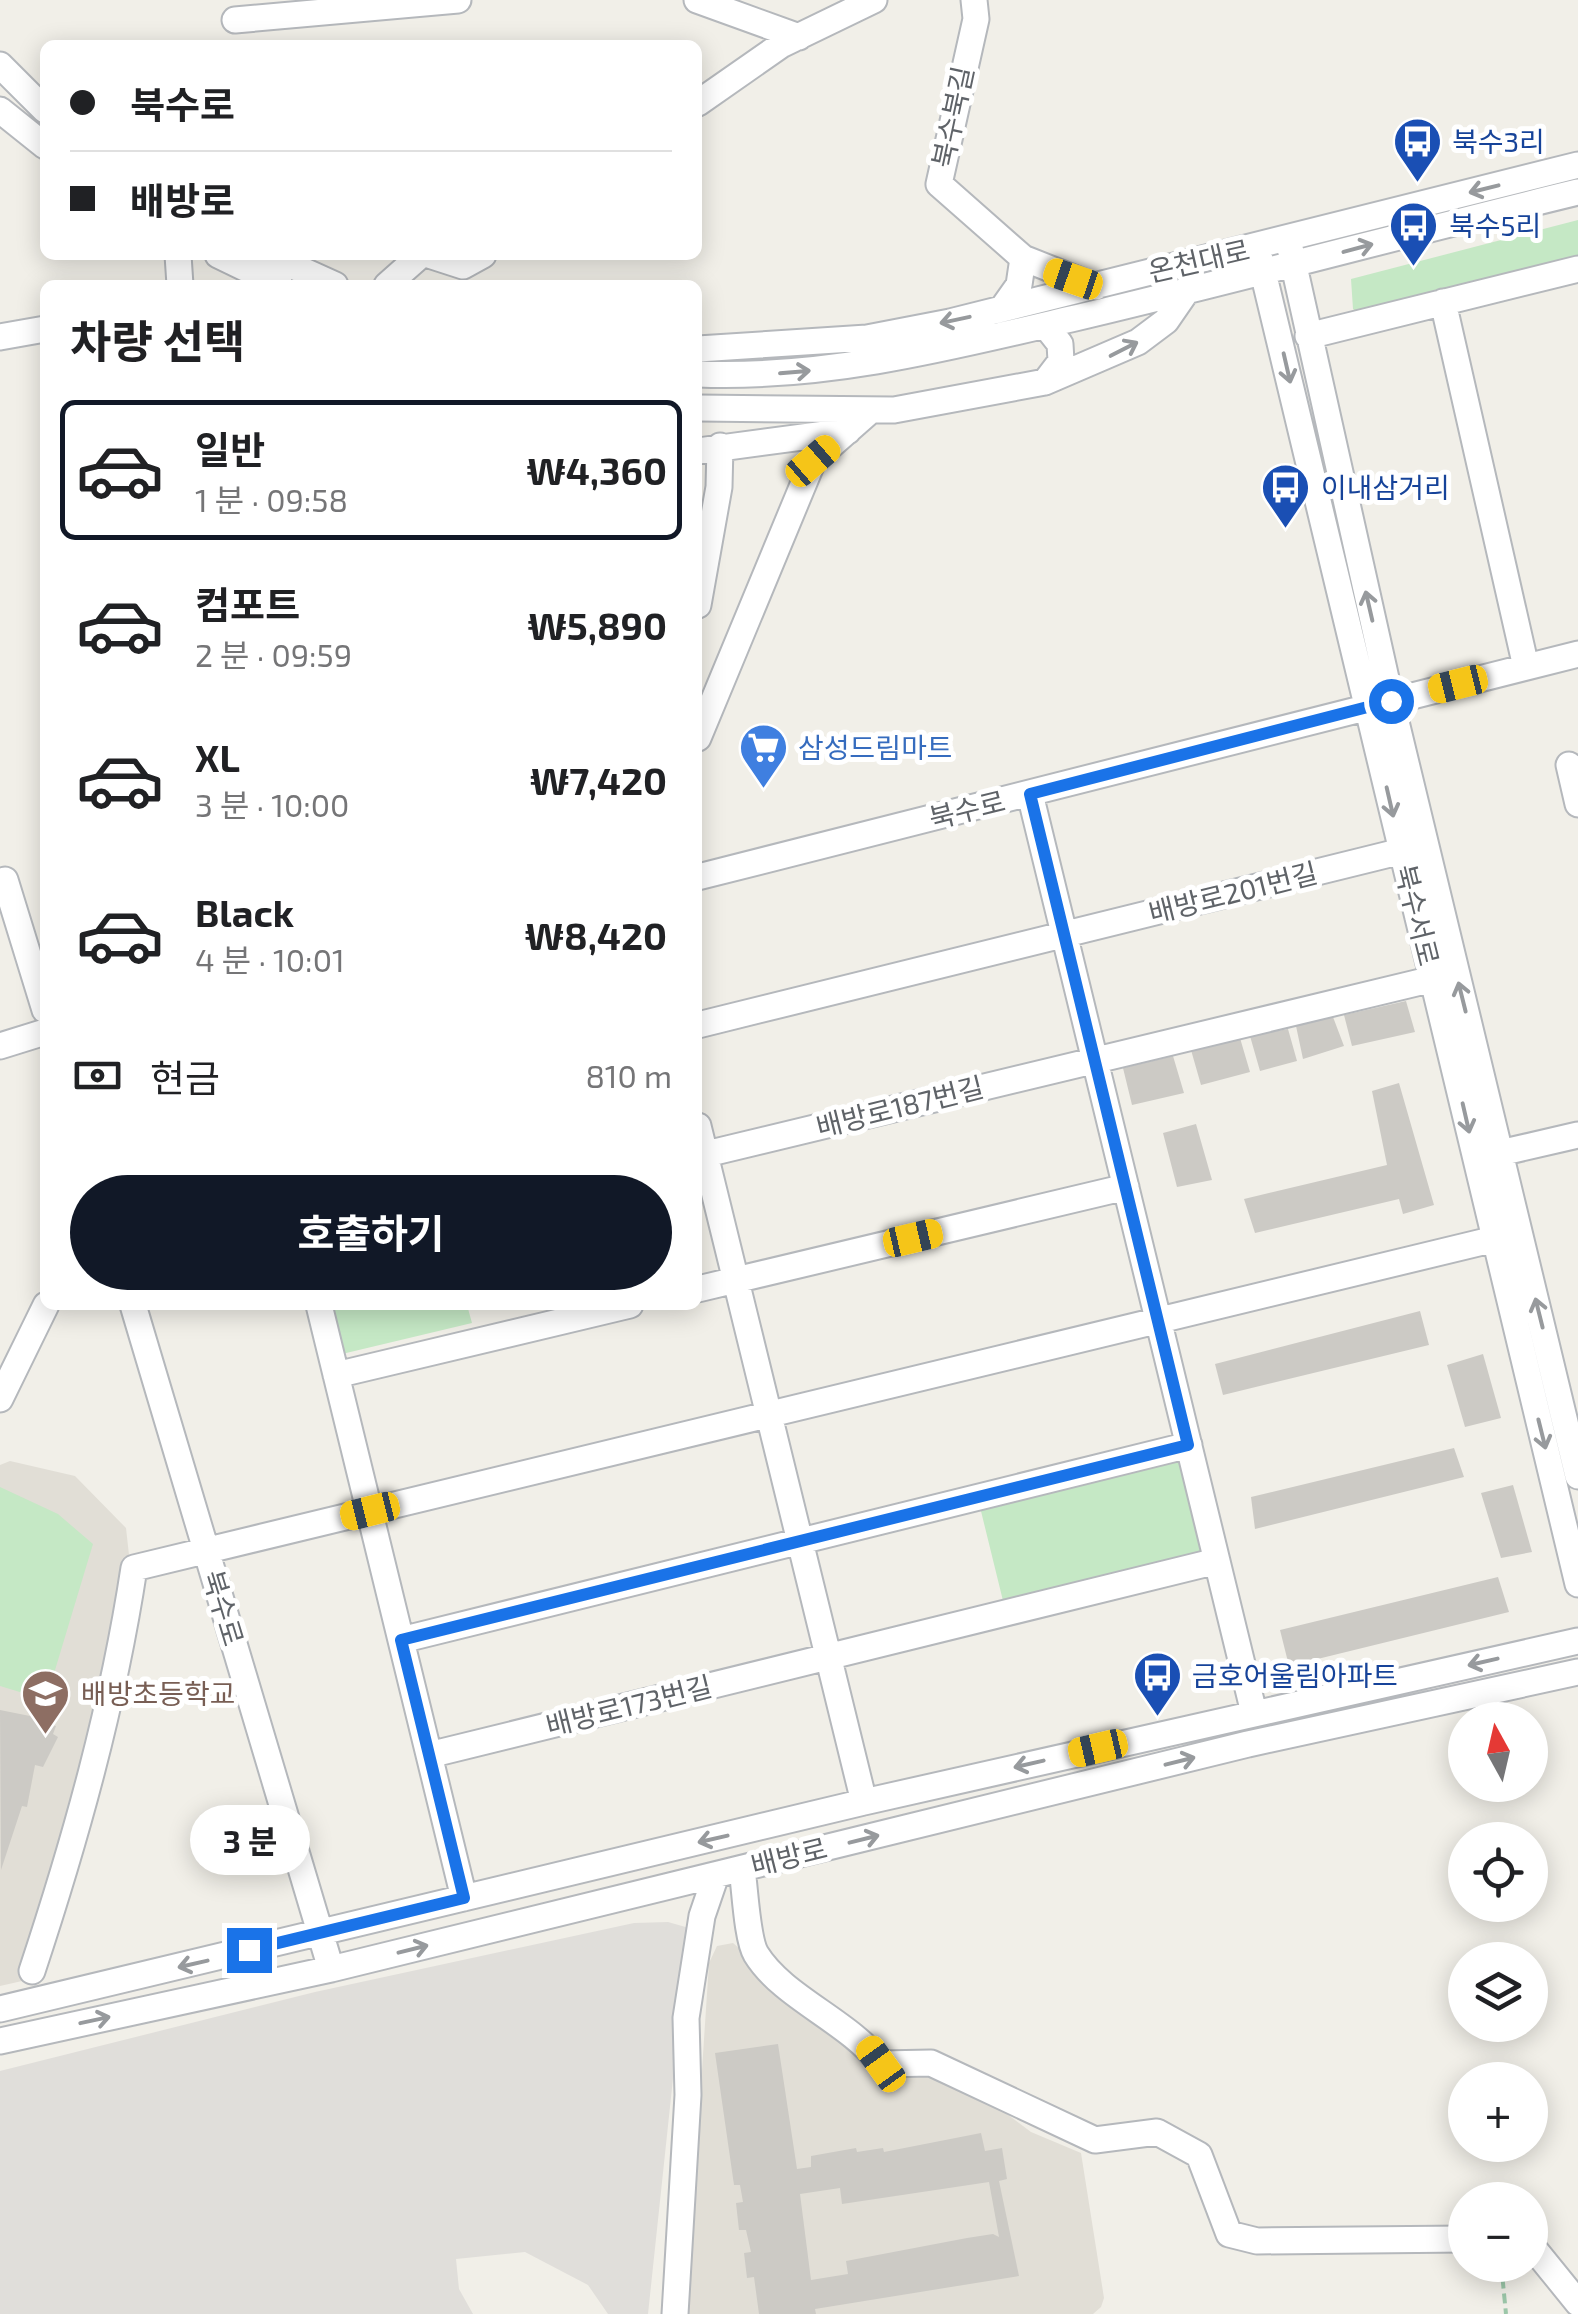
<!DOCTYPE html>
<html lang="ko">
<meta charset="utf-8">
<style>
body{margin:0;font-family:"Exo 2","Noto Sans KR",sans-serif;background:#f2f2f2;color:#202124;height:100vh;display:flex;flex-direction:column;font-size:38px;white-space:nowrap}
*{box-sizing:border-box;margin:0}
p{font-size:32px;color:#757577}
.icon{flex:none;width:55px;height:55px;fill:none;stroke:currentColor;stroke-width:2;stroke-linecap:round;stroke-linejoin:round}
.map{position:relative;flex:1;overflow:hidden}
.panel{position:absolute;left:40px;top:280px;width:662px;height:1030px;display:flex;flex-direction:column;background:#fff;border-radius:15px;box-shadow:0 5px 25px #0003}
.panel>*{flex:none}
.hud{position:absolute;left:40px;top:40px;width:662px;height:220px;border-radius:15px;box-shadow:0 5px 25px #0003;display:grid;align-content:center;height:220px;padding:0 30px;background:#fff}
.needle{width:65px;rotate:352deg}
.fabs{position:absolute;left:1448px;top:1702px;display:grid;gap:20px}
.fabs a{display:grid;place-items:center;width:100px;height:100px;border-radius:50%;background:#fff;box-shadow:0 5px 25px #0003;font-size:50px}
.end{position:absolute;width:45px;height:45px;margin:-22px;border:12px solid #1a73e8;background:#fff;box-shadow:0 0 0 5px #fff}
.from{border-radius:50%}
.bubble{position:absolute;height:70px;border-radius:35px;background:#fff;box-shadow:0 5px 25px #0003;font-size:32px;font-weight:700;line-height:70px;text-align:center}
.car{position:absolute;width:30px;height:60px;margin:-30px -15px;border-radius:12px;box-shadow:0 0 8px 2px #0007;background:linear-gradient(#f5c518 24%,#345 0 40%,#f5c518 0 76%,#345 0 86%,#f5c518 0)}
.hud b{display:flex;align-items:center;gap:35px;height:95px;font-size:38px}
.hud b+b{border-top:2px solid #e0e0e0}
.hud i{width:25px;height:25px;background:#202124}
ul{padding:0;list-style:none}
li{display:flex;align-items:center;gap:30px;height:140px;margin:0 20px 15px;padding:0 10px;border:5px solid transparent;border-radius:15px}
li div{flex:1}
li b{display:block;font-size:38px}
li em{font-style:normal;font-weight:700}
li.on{border-color:#111827}
li>.icon{width:90px;height:90px;stroke-width:1.5}
h2{padding:0 30px;font-size:45px;line-height:120px}
.pay{display:flex;align-items:center;gap:25px;height:110px;padding:0 30px;font-size:38px}
.pay p{margin-inline-start:auto}
.primary-button{display:flex;gap:20px;margin-top:auto;padding:20px 30px}
.primary-button a{flex:1;height:115px;border-radius:60px;background:#111827;color:#fff;font-size:40px;font-weight:700;line-height:115px;text-align:center}
.map>svg:first-child{display:block}
.industrial{fill:#e0deda}
.education{fill:#e1ded6}
.green{fill:#c5e8c5}
.building{fill:#cccac5;fill-rule:evenodd}
.lines{fill:none;stroke-linecap:round;stroke-linejoin:round}
.minor-casing{stroke:#b5b8bc;stroke-width:29}
.path{stroke:#9cc7a9;stroke-width:4;stroke-dasharray:10 5;stroke-linecap:butt}
.minor{stroke:#fff;stroke-width:25}
.oneway{stroke:#979a9d}
.route{stroke:#1a73e8;stroke-width:12}
.labels{text-anchor:middle;stroke-width:10;stroke-linejoin:round;paint-order:stroke}
.street-label{font-size:28px;fill:#5f6368;stroke:#fff}
.transit-label{font-size:28px;fill:#164399;stroke:#fff;text-anchor:start}
.shop-label{font-size:28px;fill:#366cbe;stroke:#fff;text-anchor:start}
.education-label{font-size:28px;fill:#785e54;stroke:#fff;text-anchor:start}
</style>
<div class="map">
<svg width="1578" height="2314" viewBox="0 0 1578 2314">
<rect width="100%" height="100%" fill="#f1efe8"/>
<!-- industrial -->
<path class="industrial" d="M668 1922 689 1928 648 2314H608L588 2285 525 2252 456 2259 459 2289 473 2314H0V2071L315 1992 634 1923Z"/>
<!-- education -->
<path class="education" d="M10 1461 75 1476 126 1528 129 1555 115 1655 22 1981 0 1986V1465Z
M733 1943 856 2049 965 2083 1031 2132 1081 2153 1104 2298 1101 2307 1093 2314H686L709 1963 717 1946Z"/>
<!-- green -->
<path class="green" d="M1578 220V259L1359 313 1353 309 1351 279Z
M329 1305H467L472 1323 342 1354Z
M1195 1448 1221 1560 1006 1613 979 1503Z
M0 1487 58 1514 93 1544 46 1700 0 1686Z"/>
<!-- building -->
<path class="building" d="M1406 1001 1415 1032 1352 1046 1344 1015Z
M1333 1017 1344 1046 1303 1059 1296 1026Z
M1288 1029 1297 1061 1260 1071 1250 1036Z
M1240 1038 1250 1072 1201 1085 1191 1050Z
M1173 1056 1184 1093 1132 1105 1123 1068Z
M1399 1083 1434 1205 1403 1214 1399 1199 1255 1233 1244 1199 1387 1165 1372 1091Z
M1196 1124 1212 1180 1177 1187 1163 1133Z
M1420 1311 1429 1345 1223 1395 1215 1364Z
M1483 1354 1501 1418 1465 1427 1447 1365Z
M1454 1448 1464 1477 1255 1529 1251 1497Z
M1513 1485 1532 1552 1501 1558 1481 1493Z
M1498 1577 1509 1612 1289 1666 1280 1630Z
M0 1710 45 1719 44 1723 56 1726 53 1734 58 1737 43 1767 35 1765 27 1807 22 1806 1 1870Z
M778 2044 797 2169 811 2167V2156L856 2148 857 2152 883 2148 884 2152 981 2133 985 2151 1002 2148 1007 2179 999 2181 1019 2276 815 2309 816 2314H759L754 2277 747 2278 744 2253 751 2252 746 2230H739L736 2203 743 2202 740 2185H734L715 2053ZM989 2182 999 2237 993 2234 967 2238 846 2261 848 2274 811 2280 800 2194 840 2188 842 2204Z"/>
<g class="lines">
<defs>
<path id="minor" d="M697 0 799 37
M974 0 976 19 939 184 1023 258 1096 287
M235 20 458 0
M0 65 45 110
M698 103 781 45 874 0
M0 110 45 146
M1288 239 1391 701 1578 1476
M1257 247 1578 1584
M178 255 180 285
M218 255 280 285
M269 255 335 285
M429 255 463 266 483 255
M387 285 421 255
M1443 302 1526 667
M1002 309 1019 285 1023 258
M1045 325 1060 344 1061 361 1045 382
M1308 336 1578 269
M0 337 45 329
M698 349 867 338 950 322 1578 165
M698 374C825 379 948 348 1071 319 1241 279 1409 233 1578 192
M698 408 894 410 1045 382 1138 342 1166 321 1186 292
M698 451 848 431
M698 605 719 487 720 446
M698 738 813 461 871 410
M1569 765 1578 804
M1030 794 1254 1713
M698 877 1578 654
M5 880 45 1010
M698 1025 1402 851
M0 1046 45 1032
M698 1126 864 1802
M1500 1153 1578 1135
M698 1156 1433 979
M698 1289 1126 1187
M133 1305 331 1969
M319 1305 464 1898
M336 1375 630 1305
M0 1399 46 1305
M401 1640 1189 1445
M429 1755 1217 1561
M742 1869C745 1889 747 1939 756 1954 783 1998 849 2021 881 2064L931 2063 1095 2140 1157 2132 1199 2155 1229 2234 1257 2241 1465 2239
M32 1971C76 1838 113 1706 134 1568L1495 1239
M0 2009 864 1802 1578 1641
M0 2041 331 1969 1248 1744 1578 1672
M1530 2244 1578 2303
M675 2314 688 2095 686 2018 702 1916 716 1875"/>
</defs>
<!-- minor casing -->
<use href="#minor" class="minor-casing"/>
<!-- path -->
<path class="path" d="M1497 2265 1502 2273 1506 2314"/>
<!-- minor -->
<use href="#minor" class="minor"/>
</g>
<!-- one-way arrows -->
<defs><path id="oneway-shaft" d="M-6 0H5M1.5-3L5.5 0L1.5 3" fill="none" stroke-width="1.6" stroke-linecap="round" stroke-linejoin="round" transform="scale(2.5)"/></defs>
<g class="oneway">
<use href="#oneway-shaft" transform="translate(1484 189) rotate(166)"/>
<use href="#oneway-shaft" transform="translate(1358 248) rotate(-15)"/>
<use href="#oneway-shaft" transform="translate(955 320) rotate(168)"/>
<use href="#oneway-shaft" transform="translate(1124 349) rotate(-27)"/>
<use href="#oneway-shaft" transform="translate(1287 368) rotate(77)"/>
<use href="#oneway-shaft" transform="translate(795 372) rotate(-5)"/>
<use href="#oneway-shaft" transform="translate(1369 606) rotate(-103)"/>
<use href="#oneway-shaft" transform="translate(1390 802) rotate(77)"/>
<use href="#oneway-shaft" transform="translate(1462 997) rotate(-104)"/>
<use href="#oneway-shaft" transform="translate(1466 1118) rotate(77)"/>
<use href="#oneway-shaft" transform="translate(1539 1313) rotate(-104)"/>
<use href="#oneway-shaft" transform="translate(1542 1434) rotate(76)"/>
<use href="#oneway-shaft" transform="translate(1483 1662) rotate(167)"/>
<use href="#oneway-shaft" transform="translate(1180 1761) rotate(-14)"/>
<use href="#oneway-shaft" transform="translate(1029 1764) rotate(167)"/>
<use href="#oneway-shaft" transform="translate(713 1839) rotate(167)"/>
<use href="#oneway-shaft" transform="translate(864 1839) rotate(-14)"/>
<use href="#oneway-shaft" transform="translate(413 1949) rotate(-14)"/>
<use href="#oneway-shaft" transform="translate(193 1964) rotate(167)"/>
<use href="#oneway-shaft" transform="translate(95 2020) rotate(-12)"/>
</g>
<g class="lines">
<!-- route -->
<path class="route" d="M249 1950 464 1898 401 1640 1188 1445 1030 794 1391 701"/>
</g>
<!-- icons -->
<defs>
<symbol id="bus-pin" viewBox="-11 -11 22 30"><path d="M0 17L-7.5 6A9.5 9.5 0 1 1 7.5 6Z" fill="#1a4fb4" stroke="#fff"/><path d="M-5-6H5V4H4V6H2V4H-2V6H-4V4H-5ZM-3.5-4V0h7V-4ZM-3.5 1.2v1.5H-2V1.2ZM2 1.2v1.5H3.5V1.2Z" fill="#fff"/></symbol>
<symbol id="supermarket-pin" viewBox="-11 -11 22 30"><path d="M0 17L-7.5 6A9.5 9.5 0 1 1 7.5 6Z" fill="#3f7fe0" stroke="#fff"/><path d="M-6-5.5h2.5l.6 2H6L4.5 2H-2.5L-4.4-4H-6ZM-1.5 3.2a1.3 1.3 0 1 0 .1 0ZM3 3.2a1.3 1.3 0 1 0 .1 0Z" fill="#fff"/></symbol>
<symbol id="school-pin" viewBox="-11 -11 22 30"><path d="M0 17L-7.5 6A9.5 9.5 0 1 1 7.5 6Z" fill="#8d6e63" stroke="#fff"/><path d="M0-5L7-2L0 1L-7-2ZM-4 1L0 2.5L4 1V4Q0 6-4 4Z" fill="#fff"/></symbol>
</defs>
<g fill-rule="evenodd">
<use href="#bus-pin" x="1390" y="114" width="55" height="75"/>
<use href="#bus-pin" x="1386" y="198" width="55" height="75"/>
<use href="#bus-pin" x="1258" y="460" width="55" height="75"/>
<use href="#supermarket-pin" x="736" y="720" width="55" height="75"/>
<use href="#bus-pin" x="1130" y="1648" width="55" height="75"/>
<use href="#school-pin" x="18" y="1666" width="55" height="75"/>
</g>
<g class="labels">
<!-- street labels -->
<g class="street-label">
<text transform="translate(953 117) rotate(-78)" y="10">북수북길</text>
<text transform="translate(1199 261) rotate(-13)" y="10">온천대로</text>
<text transform="translate(967 810) rotate(-14)" y="10">북수로</text>
<text transform="translate(1233 893) rotate(-14)" y="10">배방로201번길</text>
<text transform="translate(1417 915) rotate(76)" y="10">북수서로</text>
<text transform="translate(900 1107) rotate(-14)" y="10">배방로187번길</text>
<text transform="translate(223 1608) rotate(73)" y="10">북수로</text>
<text transform="translate(629 1706) rotate(-14)" y="10">배방로173번길</text>
<text transform="translate(789 1857) rotate(-14)" y="10">배방로</text>
</g>
<!-- transit labels -->
<g class="transit-label">
<text x="1452" y="152">북수3리</text>
<text x="1449" y="236">북수5리</text>
<text x="1321" y="498">이내삼거리</text>
<text x="1192" y="1686">금호어울림아파트</text>
</g>
<!-- shop labels -->
<g class="shop-label">
<text x="798" y="758">삼성드림마트</text>
</g>
<!-- education labels -->
<g class="education-label">
<text x="81" y="1704">배방초등학교</text>
</g>
</g>
</svg>
<div class="fabs">
<a><svg class="needle" viewBox="-14 -14 28 28"><path d="M0-13l5 13h-10z" fill="#e53935"/><path d="M0 13l5-13h-10z" fill="#757577"/></svg></a>
<a><svg class="icon" aria-label="locate" viewBox="0 0 24 24"><circle cx="12" cy="12" r="6"/><path d="M12 2v4M12 18v4M2 12h4M18 12h4"/></svg></a>
<a><svg class="icon" aria-label="layers" viewBox="0 0 24 24"><path d="M12 4l9 5-9 5-9-5zM3 14l9 5 9-5"/></svg></a>
<a>+</a>
<a>−</a>
</div>
<i class="end from" style="left:1391px;top:701px"></i>
<i class="end" style="left:249px;top:1950px"></i>
<div class="bubble" style="left:190px;top:1805px;width:120px">3 분</div>
<i class="car" style="left:1073px;top:279px;rotate:289deg"></i>
<i class="car" style="left:813px;top:461px;rotate:49deg"></i>
<i class="car" style="left:1458px;top:684px;rotate:256deg"></i>
<i class="car" style="left:913px;top:1238px;rotate:77deg"></i>
<i class="car" style="left:370px;top:1511px;rotate:256deg"></i>
<i class="car" style="left:1098px;top:1748px;rotate:257deg"></i>
<i class="car" style="left:881px;top:2064px;rotate:324deg"></i>
<div class="hud">
<b><i class="from"></i>북수로</b>
<b><i></i>배방로</b>
</div>
<section class="panel">
<h2>차량 선택</h2>
<ul>
<li class="on"><svg class="icon" aria-label="car" viewBox="0 0 24 24"><path d="M5 17H2v-5l4-1 3-4h7l3 4 3 1v5h-3M9 17h6M6 11h13"/><circle cx="7" cy="17" r="2"/><circle cx="17" cy="17" r="2"/></svg><div><b>일반</b><p>1 분 · 09:58</p></div><em>₩4,360</em></li>
<li><svg class="icon" aria-label="car" viewBox="0 0 24 24"><path d="M5 17H2v-5l4-1 3-4h7l3 4 3 1v5h-3M9 17h6M6 11h13"/><circle cx="7" cy="17" r="2"/><circle cx="17" cy="17" r="2"/></svg><div><b>컴포트</b><p>2 분 · 09:59</p></div><em>₩5,890</em></li>
<li><svg class="icon" aria-label="car" viewBox="0 0 24 24"><path d="M5 17H2v-5l4-1 3-4h7l3 4 3 1v5h-3M9 17h6M6 11h13"/><circle cx="7" cy="17" r="2"/><circle cx="17" cy="17" r="2"/></svg><div><b>XL</b><p>3 분 · 10:00</p></div><em>₩7,420</em></li>
<li><svg class="icon" aria-label="car" viewBox="0 0 24 24"><path d="M5 17H2v-5l4-1 3-4h7l3 4 3 1v5h-3M9 17h6M6 11h13"/><circle cx="7" cy="17" r="2"/><circle cx="17" cy="17" r="2"/></svg><div><b>Black</b><p>4 분 · 10:01</p></div><em>₩8,420</em></li>
</ul>
<div class="pay"><svg class="icon" aria-label="cash" viewBox="0 0 24 24"><path d="M3 7h18v10H3z"/><circle cx="12" cy="12" r="2"/></svg>현금<p>810 m</p></div>
<div class="primary-button"><a>호출하기</a></div>
</section>
</div>
